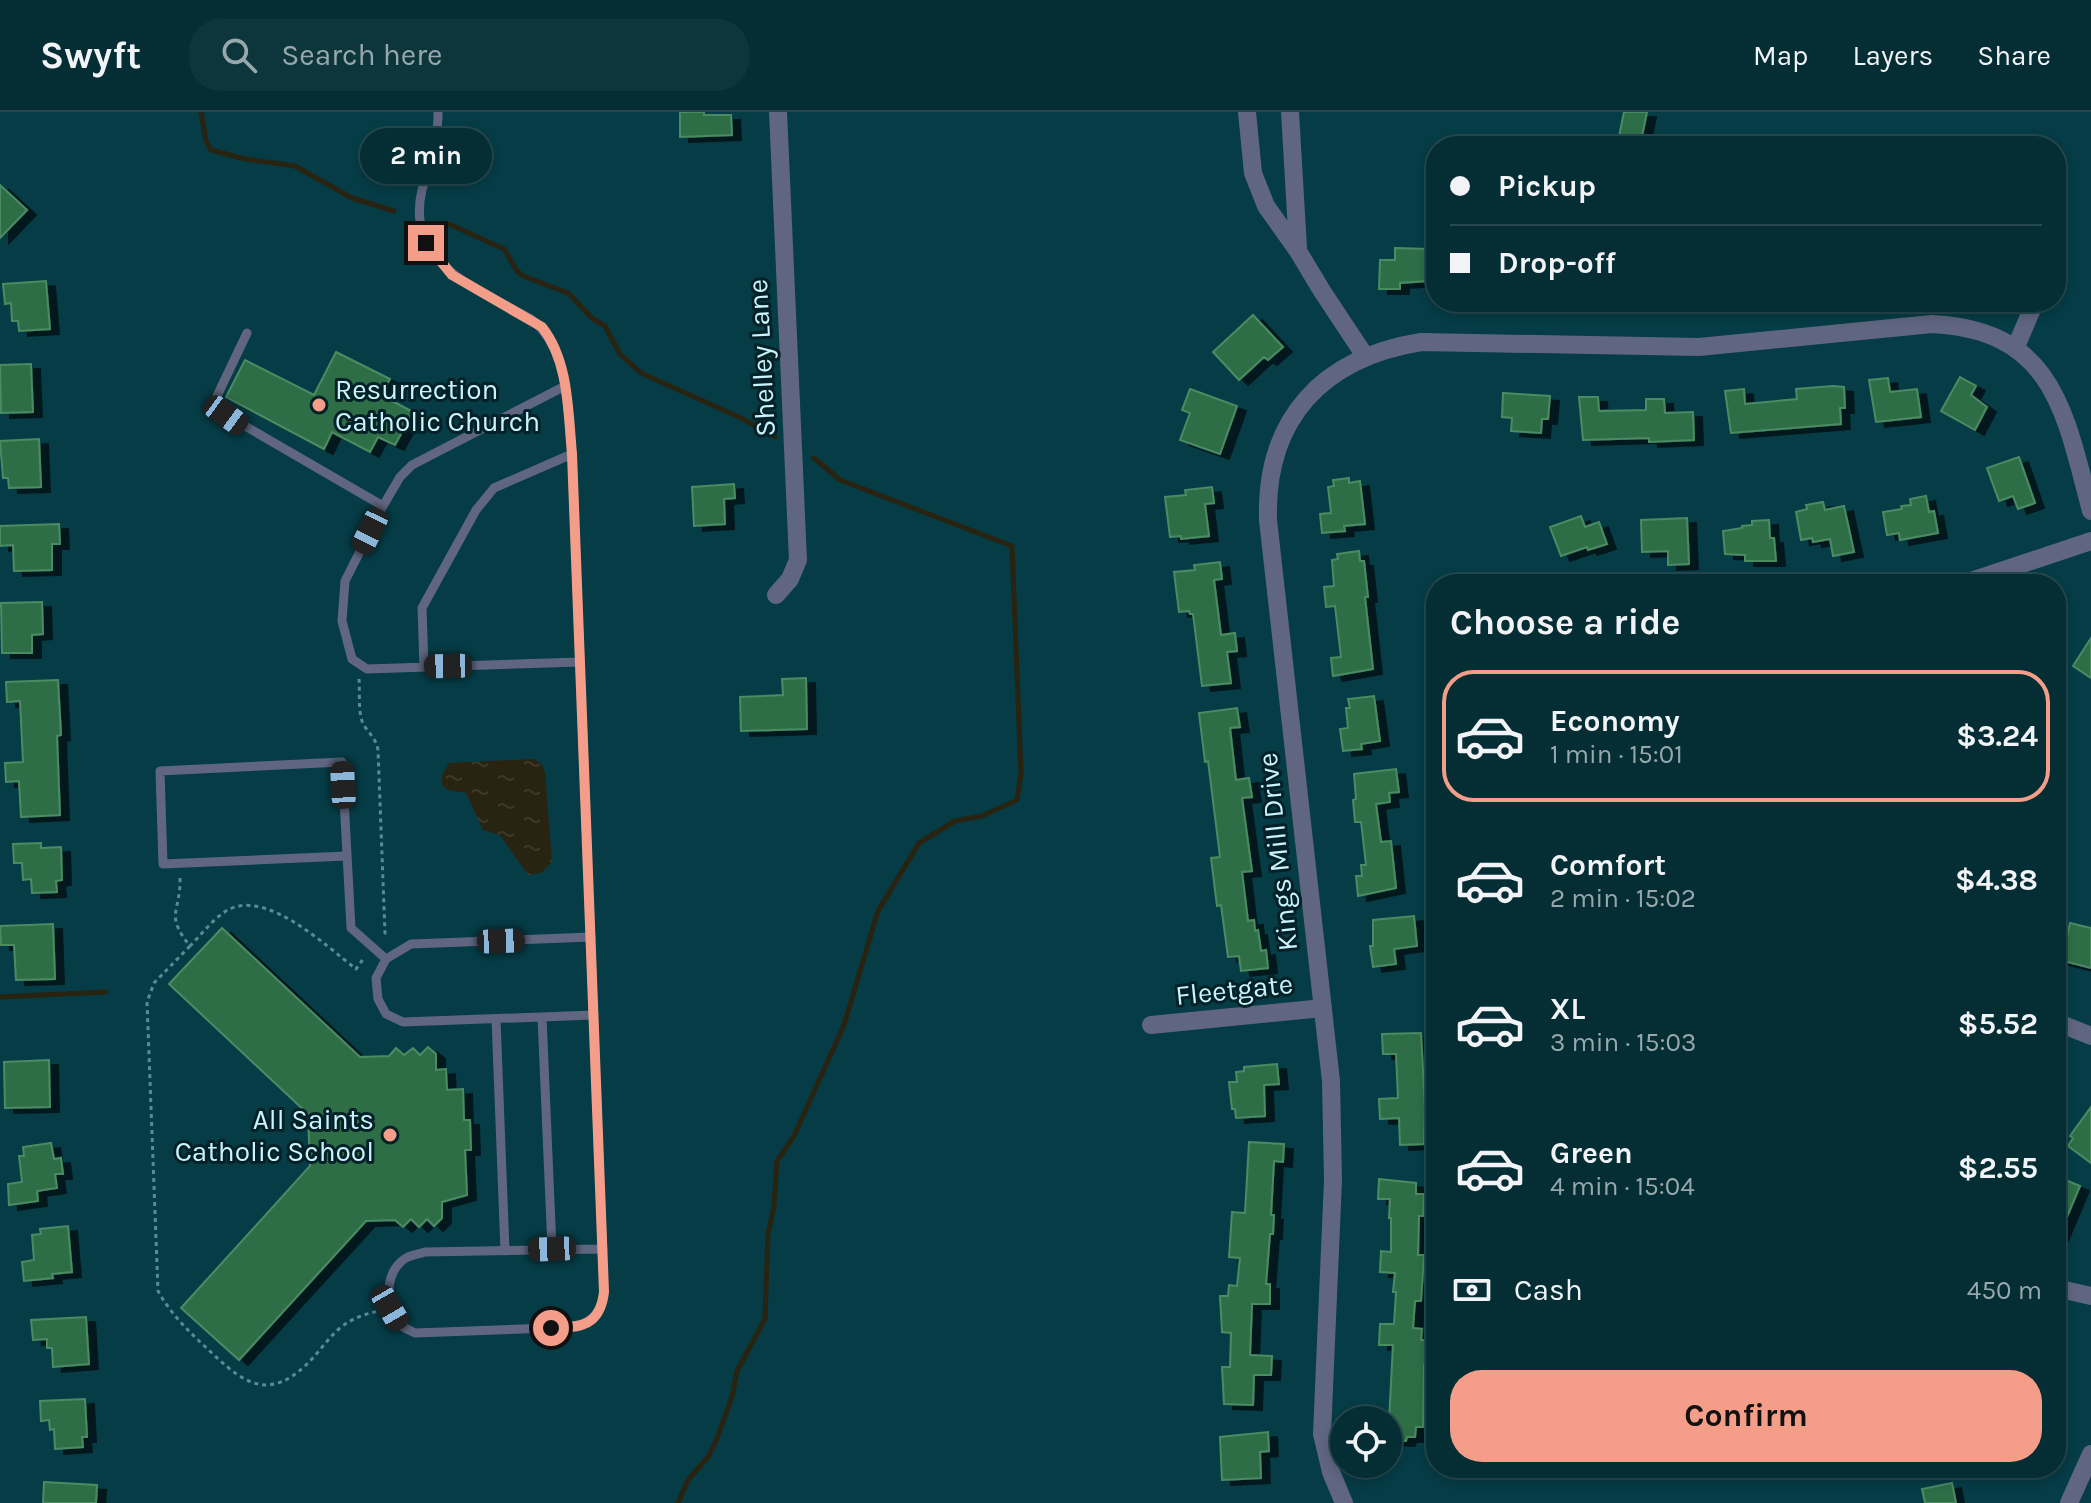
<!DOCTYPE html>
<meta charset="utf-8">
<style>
body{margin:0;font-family:Karla,sans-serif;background:#0d353c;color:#f1f3f6;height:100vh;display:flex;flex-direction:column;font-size:30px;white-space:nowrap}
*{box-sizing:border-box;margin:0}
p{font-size:26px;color:#97a8ac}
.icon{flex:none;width:44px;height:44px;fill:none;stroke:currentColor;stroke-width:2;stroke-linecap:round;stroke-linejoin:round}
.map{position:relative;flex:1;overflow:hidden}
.side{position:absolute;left:1426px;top:462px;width:640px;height:904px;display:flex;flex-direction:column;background:#042d34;border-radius:32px;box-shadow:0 4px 12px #0003,0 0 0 2px #25494f}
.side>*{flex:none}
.top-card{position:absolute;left:1426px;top:24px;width:640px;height:176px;border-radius:32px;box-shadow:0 4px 12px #0003,0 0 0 2px #25494f;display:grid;align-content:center;height:176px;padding:0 24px;background:#042d34}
.controls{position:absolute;left:1330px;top:1294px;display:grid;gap:16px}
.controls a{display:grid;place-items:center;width:72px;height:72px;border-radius:50%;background:#042d34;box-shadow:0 4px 12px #0003,0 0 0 2px #25494f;font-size:40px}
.end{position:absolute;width:36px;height:36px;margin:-18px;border:10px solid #f49e89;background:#111;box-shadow:0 0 0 4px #111}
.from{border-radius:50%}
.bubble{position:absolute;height:56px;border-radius:28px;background:#042d34;box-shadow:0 4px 12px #0003,0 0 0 2px #25494f;font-size:26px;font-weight:700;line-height:56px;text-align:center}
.car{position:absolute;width:24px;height:48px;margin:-24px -12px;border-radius:10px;box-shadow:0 0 6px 2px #0007;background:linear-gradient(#222 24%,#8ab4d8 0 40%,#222 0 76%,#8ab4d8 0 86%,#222 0)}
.top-card b{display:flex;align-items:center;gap:28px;height:76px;font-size:30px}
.top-card b+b{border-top:2px solid #25494f}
.top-card i{width:20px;height:20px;background:#f1f3f6}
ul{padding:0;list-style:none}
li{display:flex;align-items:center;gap:24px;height:132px;margin:0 16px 12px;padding:0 8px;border:4px solid transparent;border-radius:32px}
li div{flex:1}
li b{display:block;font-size:30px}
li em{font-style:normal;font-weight:700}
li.current{border-color:#f49e89}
li>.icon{width:72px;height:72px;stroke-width:1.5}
h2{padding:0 24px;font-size:36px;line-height:96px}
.pay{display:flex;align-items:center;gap:20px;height:88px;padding:0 24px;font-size:30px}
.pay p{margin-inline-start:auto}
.primary-button{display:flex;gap:16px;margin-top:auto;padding:16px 24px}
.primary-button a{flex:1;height:92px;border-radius:32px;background:#f49e89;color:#111;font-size:32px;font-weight:700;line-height:92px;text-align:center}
header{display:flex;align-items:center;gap:48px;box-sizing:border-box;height:112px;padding:0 40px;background:#042d34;border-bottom:2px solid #25494f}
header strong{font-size:38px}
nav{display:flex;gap:44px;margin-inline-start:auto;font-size:28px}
.search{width:560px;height:72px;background:#0d353c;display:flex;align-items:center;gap:20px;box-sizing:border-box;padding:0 28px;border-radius:32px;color:#97a8ac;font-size:30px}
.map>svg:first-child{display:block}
.water{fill:url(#water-ripples)}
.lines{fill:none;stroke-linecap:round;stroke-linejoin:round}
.stream{stroke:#292311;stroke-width:5}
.building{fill:#2e6e47;stroke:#4c8b63;stroke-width:2;filter:url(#shadow)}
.path{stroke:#5a8b95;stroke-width:3;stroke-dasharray:4 4;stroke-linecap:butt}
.service{stroke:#606680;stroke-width:9}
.minor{stroke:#606680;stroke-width:18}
.route{stroke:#f49e89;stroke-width:10}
.poi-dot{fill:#f49e89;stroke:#042127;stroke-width:3}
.labels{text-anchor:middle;stroke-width:6;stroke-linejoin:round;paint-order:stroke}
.street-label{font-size:28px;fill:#c9f3fd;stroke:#042127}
.poi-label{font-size:28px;fill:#c9f3fd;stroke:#042127;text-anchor:start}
</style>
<header>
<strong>Swyft</strong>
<div class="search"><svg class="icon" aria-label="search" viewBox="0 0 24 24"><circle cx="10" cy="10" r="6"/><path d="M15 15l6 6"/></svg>Search here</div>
<nav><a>Map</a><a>Layers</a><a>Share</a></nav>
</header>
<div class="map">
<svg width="2091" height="1391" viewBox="0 0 2091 1391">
<defs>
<pattern id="water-ripples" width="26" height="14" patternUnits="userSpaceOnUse" patternTransform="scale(2)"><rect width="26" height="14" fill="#292311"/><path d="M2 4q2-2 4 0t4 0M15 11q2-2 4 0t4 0" fill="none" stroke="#3d3929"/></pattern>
<filter id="shadow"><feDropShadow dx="9" dy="5" stdDeviation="0" flood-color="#0009"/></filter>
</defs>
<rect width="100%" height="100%" fill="#063c46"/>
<!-- water -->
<path class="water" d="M533 647 541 651 545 660 552 750 541 761 528 763 500 723 483 718 466 681 448 678 442 673V663L449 651Z"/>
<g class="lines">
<!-- stream -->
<path class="stream" d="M201 0 206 29 211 38 245 47 295 54 352 86 394 99
M449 112 504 137 517 159 523 164 568 181 593 207 605 214 620 242 641 261 741 306 775 325
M0 885 106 880
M678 1391 688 1368 708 1345 716 1329 732 1285 737 1259 765 1207 768 1122 774 1094 777 1049 794 1024 844 913 878 799 919 731 955 709 982 704 1017 688 1021 662 1012 434 840 368 814 346"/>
</g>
<!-- building -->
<path class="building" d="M680 0H704V3H731L732 23 680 25Z
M1624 0H1647L1640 34H1617Z
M0 73 27 98 0 126Z
M1395 136 1428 137V169L1400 171V177H1379L1380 148H1395Z
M46 169 50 217 19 219 18 209H12L11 191 5 192 3 172Z
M1253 203 1283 235 1268 248 1264 245 1239 268 1213 240Z
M336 240 390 267 381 283 413 300 395 333 378 325 370 340 332 320 324 337 226 285 245 248 314 283Z
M31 252 33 300 1 301 0 253Z
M1960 265 1976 274 1971 283 1987 295 1975 318 1941 299Z
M1888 266 1890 280 1917 277 1921 305 1876 310 1869 268Z
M1833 274 1844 275 1845 296H1840L1841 312 1731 321 1725 279 1744 277 1745 292 1797 287 1796 277Z
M1190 277 1237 294 1220 342 1180 328 1190 301 1182 298Z
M1503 281 1550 284 1548 307H1542L1541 321 1511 319 1512 306 1502 305Z
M1579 285H1598L1599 299 1646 298V287H1664L1665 301 1693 300 1694 328 1649 330V326L1583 328Z
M39 327 41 375 9 376 8 366H3L0 329Z
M2019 345 2035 391 2018 397 2013 384 1999 389 1987 356Z
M1349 366V371L1360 369 1365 412 1344 414 1345 419 1322 421 1320 402 1331 401 1328 375 1334 374 1333 368Z
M734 372 735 386 724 387 725 412 694 414 692 375Z
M1212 375 1214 391 1205 392 1209 424 1181 427V424L1170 425 1165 385 1186 383 1185 378Z
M1926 384 1929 400 1934 399 1938 421 1900 428 1899 421 1887 423 1883 400 1902 397 1901 394 1911 393 1910 387Z
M1823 390 1825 398 1844 394 1854 440 1833 444 1830 427 1813 430 1812 426 1801 428 1796 400 1807 397 1806 393Z
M1581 404 1585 415 1599 410 1607 432 1588 438 1587 435 1561 444 1550 415Z
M1687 406 1689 452 1668 453V439L1642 440 1641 408Z
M1769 408 1770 426H1774L1776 449H1745V443L1725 442 1723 419 1742 416V414L1752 413V409Z
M59 412 60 432H52V458L14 459 13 433 0 434V414Z
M1359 439 1360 449H1364L1368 485H1365L1373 557 1333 564 1331 546 1341 545 1335 494 1326 495 1324 475 1334 474 1332 448 1338 447 1337 442Z
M1220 450 1222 467 1214 468 1221 523 1235 521 1237 539 1227 540 1231 571 1202 574 1193 502H1190L1189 499 1179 500 1174 460 1195 458 1194 453Z
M42 490 43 522 32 523V541H2L1 491Z
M2091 526V566L2073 554Z
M806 566 807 617 741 619 740 585 783 583 782 567Z
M58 568 61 623 57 624 60 703 21 705 19 669 6 670 5 651 23 650 20 589 7 590 6 570Z
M1374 584 1380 629 1361 632 1362 637 1343 639 1340 617 1348 616 1346 596H1350L1348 587Z
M1237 596 1240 615 1230 616 1236 668 1249 666 1252 685 1242 686 1252 759 1242 760 1248 809 1254 808 1255 819 1258 818 1261 839 1266 838 1268 856 1241 859 1239 844 1228 845 1221 793 1217 794 1211 746 1220 745 1208 649 1205 650 1199 601Z
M1396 657 1399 680 1389 681 1390 690 1376 692 1381 730 1391 729 1396 776 1358 784 1356 764H1362L1361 753H1366L1361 710H1355L1353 688 1356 687 1354 662Z
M41 731V736L61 735 62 768 56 769 57 780 32 781 31 767 23 768 22 751H14L13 732Z
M1414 804 1417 834 1394 837 1396 852 1373 855 1370 834H1373V808Z
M2070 811 2091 816V856L2056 847V824L2067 826Z
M53 812 55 867 16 868 14 833H1L0 814Z
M222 816 360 945 389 944 396 936 404 943 413 936 420 943 428 935 436 942V958L446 957 447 978 463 977 464 1008H470L471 1038H465L467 1083 442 1090V1106L434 1114 427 1107 419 1115 411 1107 403 1115 395 1108 366 1109 239 1248 181 1196 310 1054 308 1002 169 872Z
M1421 921 1425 996 1424 1032 1400 1033 1399 1006 1380 1007 1379 987 1398 986 1396 942H1383L1382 922Z
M49 948 50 995 5 996 4 950Z
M1277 952 1279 972 1264 973 1265 1004 1236 1006 1235 997H1232L1229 970H1237L1236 960 1244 959V955Z
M2091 995V1051L2068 1034 2073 1026 2070 1024Z
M1249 1030 1284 1032 1283 1050 1274 1049 1271 1103H1274L1273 1122H1270L1266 1172H1270V1192H1252L1250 1243 1272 1244 1271 1263H1254L1253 1293 1224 1292 1222 1255H1230L1231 1221 1222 1220 1220 1184H1228L1229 1173 1237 1174 1240 1146 1229 1145 1232 1100 1245 1101Z
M51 1031 54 1047 61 1046 63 1062H55L57 1076 37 1079 38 1089 9 1093 8 1072 22 1070 19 1044H24L23 1035Z
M2056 1064 2080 1074 2056 1131Z
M1379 1067 1416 1071V1082H1424L1423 1104H1419L1418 1143H1424L1421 1189H1415L1413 1216 1422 1217 1421 1228H1429L1428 1253H1424L1423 1315H1416L1415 1325H1407L1406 1329 1388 1328 1393 1233H1379L1380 1212H1394L1396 1180H1393L1395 1161 1380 1160 1381 1139 1391 1140V1106H1389L1390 1087H1378Z
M68 1114 72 1160 52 1162 53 1166 24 1169 22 1150 34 1148 32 1123 41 1122 40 1117Z
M86 1205 89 1252 53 1255 52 1236H47V1227L33 1228 31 1208Z
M85 1287 87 1325H82L83 1335 55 1337 54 1317 50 1318 49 1308 41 1309 40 1289Z
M1268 1320 1269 1339 1260 1340 1261 1366 1222 1368 1220 1325Z
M44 1370 97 1373 96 1391H43Z
M1952 1371 1956 1391H1925L1922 1377Z"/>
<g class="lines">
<!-- path -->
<path class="path" d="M359 567C360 580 358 596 362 609 367 621 376 625 378 638L385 821 382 825
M180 766C181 800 164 802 190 834 201 823 212 808 226 799 265 775 326 834 356 857L364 846
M190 834 154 871 147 890 158 1179C173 1206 194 1224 215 1244 246 1273 270 1287 306 1253 318 1242 327 1227 340 1216 352 1206 365 1202 379 1199"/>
<!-- service -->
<path class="service" d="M438 0C439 28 428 52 422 78 404 152 480 178 531 207 570 238 567 297 572 342L604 1180C602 1198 595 1207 578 1215L415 1221C409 1218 402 1215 398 1211 384 1193 385 1159 406 1146 411 1143 419 1142 425 1140L603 1137
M247 221 217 284 226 303 383 394
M565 274 412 353 400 365 383 394 345 469 342 509 352 547 367 557 580 550
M424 555 422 496 476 398 494 376 572 342
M347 744 163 752 160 659 342 650 351 816 386 847
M591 825 411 832 386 847 376 866 378 887 386 902 403 910 594 903
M542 905 552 1137
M496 907 505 1139"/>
<!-- minor -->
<path class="minor" d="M1247 0 1253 61 1266 94 1298 139 1322 179 1365 244
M1290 0 1298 136
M2015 237 2035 190
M1962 472 2091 429
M776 483 790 467 798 448 778 0
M2056 910 2091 924
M1151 913 1323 896
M2056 1176 2091 1184
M1344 1391 1331 1360 1322 1322 1333 1068 1331 969 1268 408C1265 307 1322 246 1421 230L1699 235 1932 212C2054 218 2065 301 2091 399
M2069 1391 2091 1342"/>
</g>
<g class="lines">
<!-- route -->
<path class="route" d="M426 131 452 163 542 215C569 249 568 300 572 342L604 1180C600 1215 580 1215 551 1216"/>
</g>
<!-- markers -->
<g class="poi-dot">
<circle cx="319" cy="293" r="8"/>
<circle cx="390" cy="1023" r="8"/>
</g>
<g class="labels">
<!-- street labels -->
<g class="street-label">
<text transform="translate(761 246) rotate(-93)" y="10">Shelley Lane</text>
<text transform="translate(1277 740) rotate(-96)" y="10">Kings Mill Drive</text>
<text transform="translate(1234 877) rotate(-6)" y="10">Fleetgate</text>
</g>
<!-- poi labels -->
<g class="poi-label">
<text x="335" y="287">Resurrection<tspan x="335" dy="32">Catholic Church</tspan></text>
<text x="374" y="1017" text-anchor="end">All Saints<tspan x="374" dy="32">Catholic School</tspan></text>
</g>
</g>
</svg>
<div class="controls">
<a><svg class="icon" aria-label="locate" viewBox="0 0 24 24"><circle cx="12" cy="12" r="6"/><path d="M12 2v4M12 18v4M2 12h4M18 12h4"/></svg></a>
</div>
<i class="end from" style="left:551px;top:1216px"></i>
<i class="end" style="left:426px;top:131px"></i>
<div class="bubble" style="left:360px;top:16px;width:132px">2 min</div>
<i class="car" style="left:226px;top:303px;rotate:126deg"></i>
<i class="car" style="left:370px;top:419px;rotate:206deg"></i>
<i class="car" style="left:448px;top:554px;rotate:269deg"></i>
<i class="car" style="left:343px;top:673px;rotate:357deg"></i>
<i class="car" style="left:501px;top:829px;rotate:88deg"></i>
<i class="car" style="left:552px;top:1137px;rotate:268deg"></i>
<i class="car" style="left:390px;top:1196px;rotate:150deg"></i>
<div class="top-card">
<b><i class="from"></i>Pickup</b>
<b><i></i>Drop-off</b>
</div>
<section class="side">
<h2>Choose a ride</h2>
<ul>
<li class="current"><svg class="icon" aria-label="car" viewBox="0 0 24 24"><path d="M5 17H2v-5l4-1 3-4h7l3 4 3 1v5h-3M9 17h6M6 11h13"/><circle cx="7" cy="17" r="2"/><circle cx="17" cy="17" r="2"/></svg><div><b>Economy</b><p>1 min · 15:01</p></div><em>$3.24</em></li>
<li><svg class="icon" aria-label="car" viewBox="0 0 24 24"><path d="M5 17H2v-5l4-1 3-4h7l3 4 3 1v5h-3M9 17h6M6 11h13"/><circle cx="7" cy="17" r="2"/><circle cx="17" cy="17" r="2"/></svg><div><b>Comfort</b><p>2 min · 15:02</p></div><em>$4.38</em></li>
<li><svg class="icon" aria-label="car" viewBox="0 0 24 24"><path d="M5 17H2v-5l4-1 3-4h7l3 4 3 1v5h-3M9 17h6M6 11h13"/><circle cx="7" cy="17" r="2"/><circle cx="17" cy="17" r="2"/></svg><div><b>XL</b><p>3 min · 15:03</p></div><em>$5.52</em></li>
<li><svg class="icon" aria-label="car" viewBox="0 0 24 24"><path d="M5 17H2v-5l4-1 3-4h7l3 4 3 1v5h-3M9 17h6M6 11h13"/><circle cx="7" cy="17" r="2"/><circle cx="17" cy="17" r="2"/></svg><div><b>Green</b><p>4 min · 15:04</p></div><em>$2.55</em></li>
</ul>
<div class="pay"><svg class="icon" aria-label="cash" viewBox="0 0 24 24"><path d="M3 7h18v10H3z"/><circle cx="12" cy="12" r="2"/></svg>Cash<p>450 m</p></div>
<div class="primary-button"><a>Confirm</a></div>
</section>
</div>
